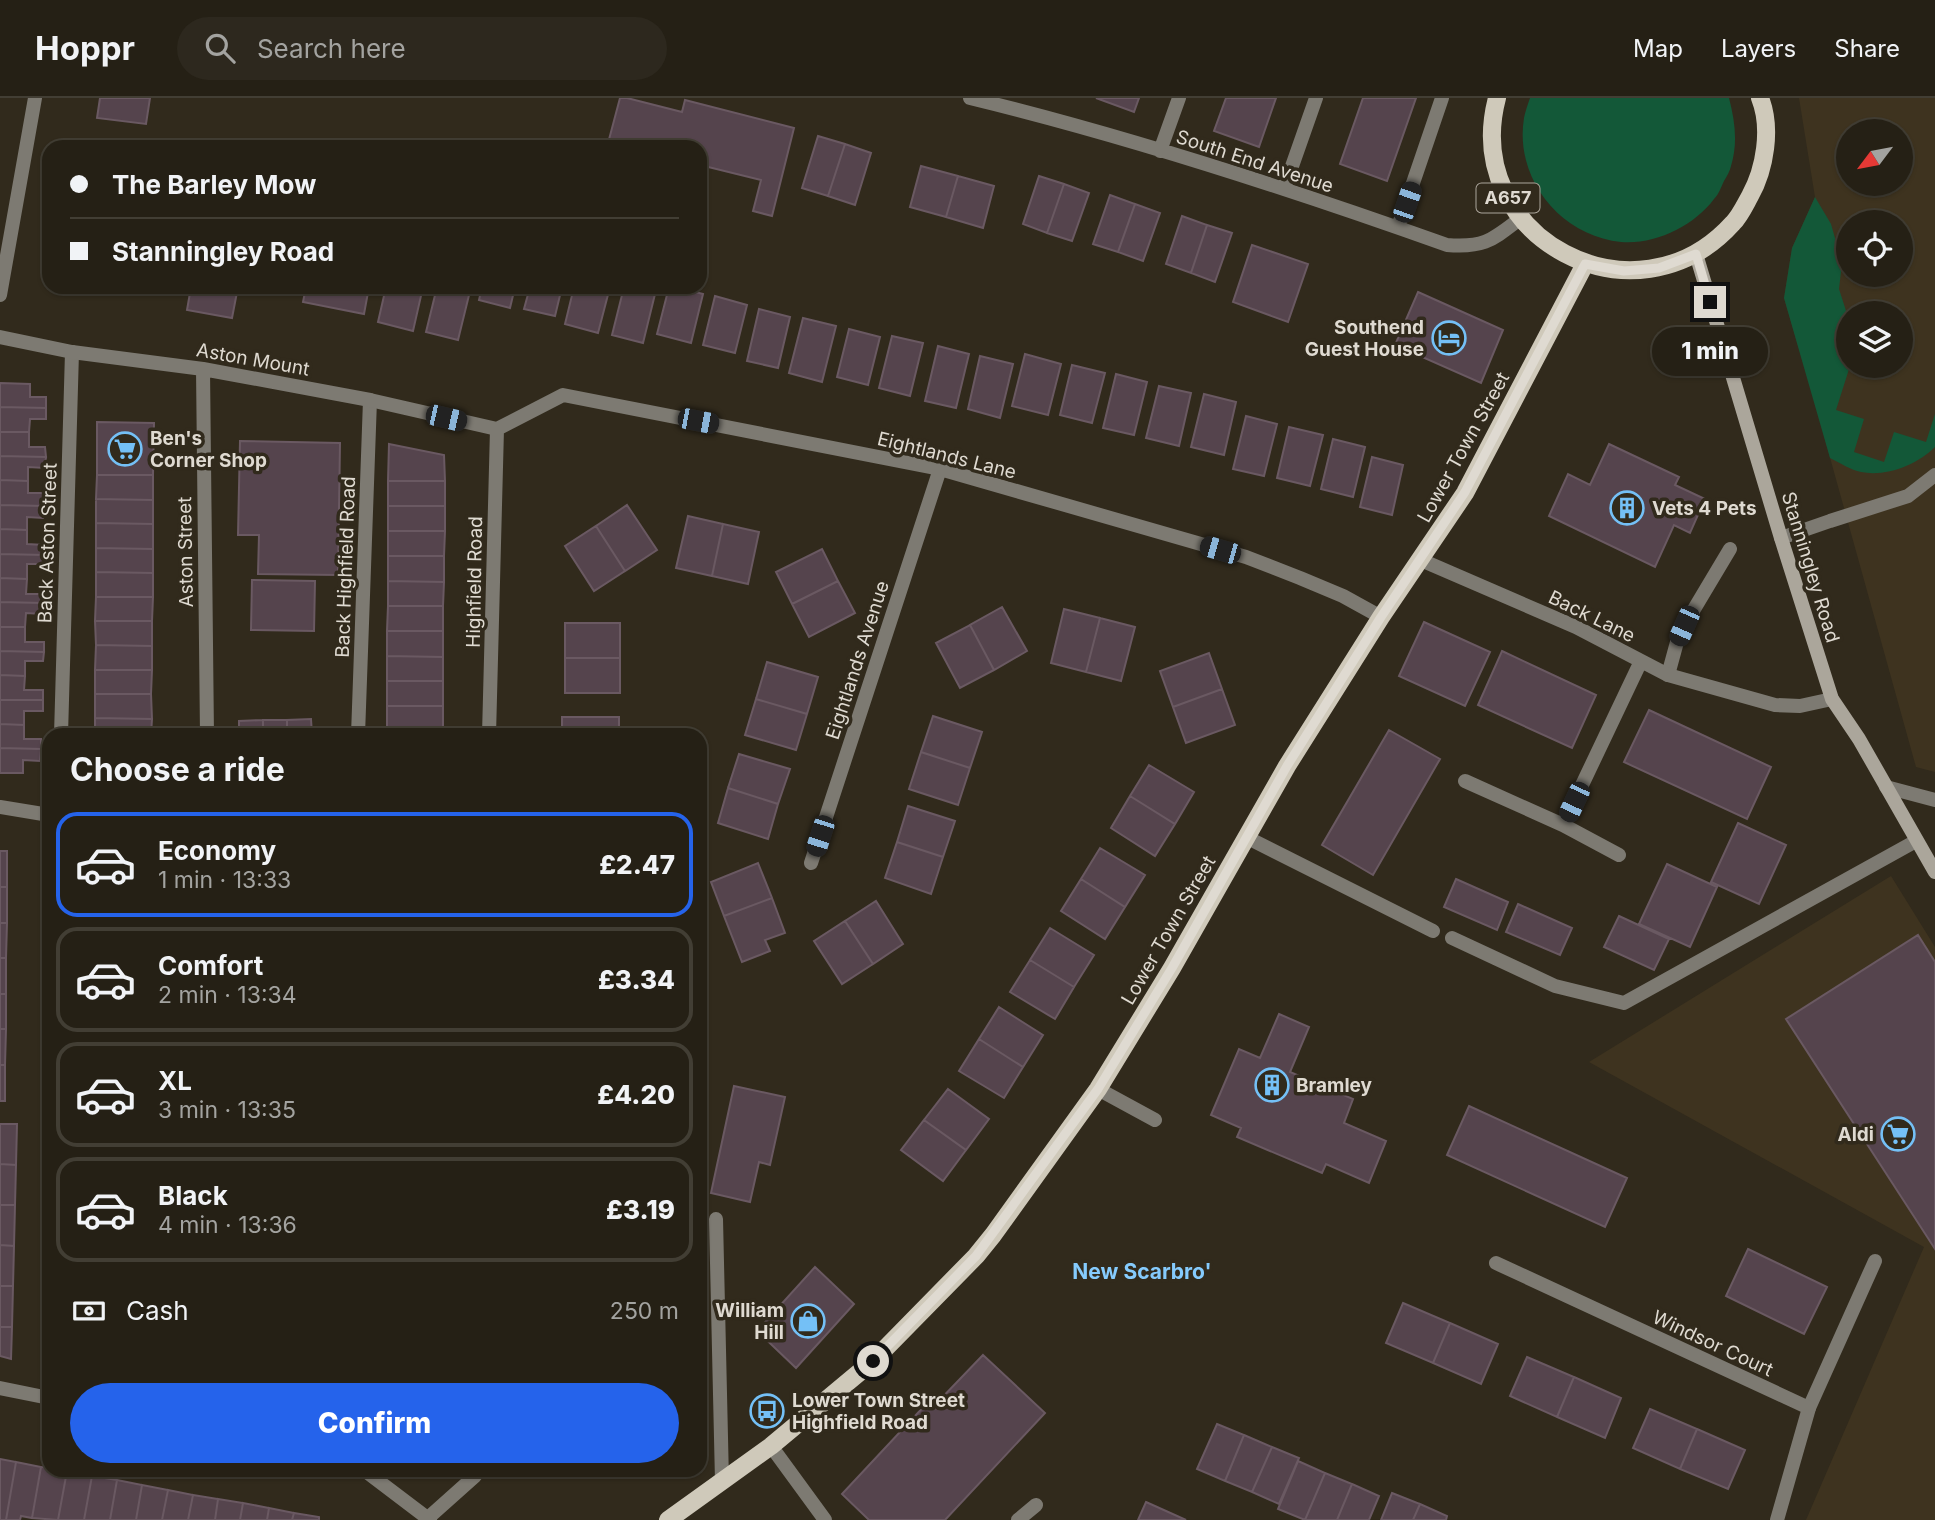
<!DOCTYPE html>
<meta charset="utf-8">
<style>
body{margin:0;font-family:Inter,sans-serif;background:#2d281e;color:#f1f3f6;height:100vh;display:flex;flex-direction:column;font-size:26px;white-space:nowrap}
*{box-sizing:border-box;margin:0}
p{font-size:23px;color:#a3a3a0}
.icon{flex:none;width:38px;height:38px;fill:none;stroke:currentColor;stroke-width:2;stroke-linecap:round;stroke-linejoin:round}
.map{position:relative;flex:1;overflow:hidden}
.side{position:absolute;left:42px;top:630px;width:665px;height:749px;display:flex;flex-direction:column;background:#252015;border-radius:21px;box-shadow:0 2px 5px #0004,0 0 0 2px #423e34}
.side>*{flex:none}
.hud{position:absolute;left:42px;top:42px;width:665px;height:154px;border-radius:21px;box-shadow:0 2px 5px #0004,0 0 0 2px #423e34;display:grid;align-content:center;height:154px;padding:0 28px;background:#252015}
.needle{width:46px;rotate:238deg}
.controls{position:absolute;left:1836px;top:21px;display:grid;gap:14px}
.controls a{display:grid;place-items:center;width:77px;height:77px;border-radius:50%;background:#252015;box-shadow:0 2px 5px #0004,0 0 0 2px #423e34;font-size:35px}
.end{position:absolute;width:32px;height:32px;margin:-16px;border:9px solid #dfdad1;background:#111;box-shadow:0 0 0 4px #111}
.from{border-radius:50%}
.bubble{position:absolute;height:49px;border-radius:24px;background:#252015;box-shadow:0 2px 5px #0004,0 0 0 2px #423e34;font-size:23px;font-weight:800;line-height:49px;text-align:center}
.car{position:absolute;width:21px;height:42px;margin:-21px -10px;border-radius:9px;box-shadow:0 0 5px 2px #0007;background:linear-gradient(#222 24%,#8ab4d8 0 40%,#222 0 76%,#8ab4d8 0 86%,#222 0)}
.hud b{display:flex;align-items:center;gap:24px;height:66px;font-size:26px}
.hud b+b{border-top:2px solid #423e34}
.hud i{width:18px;height:18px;background:#f1f3f6}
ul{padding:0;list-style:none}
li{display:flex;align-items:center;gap:21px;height:105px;margin:0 14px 10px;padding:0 14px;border:4px solid #423e34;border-radius:21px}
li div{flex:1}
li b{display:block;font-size:26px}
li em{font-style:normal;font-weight:800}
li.active{border-color:#2563eb}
li>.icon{width:63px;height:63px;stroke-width:1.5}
h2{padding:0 28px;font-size:32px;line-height:84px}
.pay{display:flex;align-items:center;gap:18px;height:77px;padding:0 28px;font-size:26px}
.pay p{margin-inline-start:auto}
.button{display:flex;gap:14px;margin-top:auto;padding:14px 28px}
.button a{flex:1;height:80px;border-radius:42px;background:#2563eb;color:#fff;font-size:28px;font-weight:800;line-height:80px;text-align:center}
header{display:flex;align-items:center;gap:42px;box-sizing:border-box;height:98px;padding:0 35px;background:#252015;border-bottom:2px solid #423e34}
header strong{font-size:33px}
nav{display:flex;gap:38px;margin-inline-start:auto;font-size:24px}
.search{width:490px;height:63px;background:#2d281e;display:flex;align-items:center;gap:18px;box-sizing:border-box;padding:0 24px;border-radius:38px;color:#a3a3a0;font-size:26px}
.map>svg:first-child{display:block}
.built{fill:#3e331f;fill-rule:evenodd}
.green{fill:#135838}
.building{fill:#55444d;stroke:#6a5962;stroke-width:2}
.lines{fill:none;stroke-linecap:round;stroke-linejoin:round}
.lane{stroke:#7d7a72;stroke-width:14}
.street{stroke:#7d7a72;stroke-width:14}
.secondary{stroke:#aba69b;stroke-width:14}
.primary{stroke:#cfc9ba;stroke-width:18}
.route{stroke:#dfdad1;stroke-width:9}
.labels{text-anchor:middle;stroke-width:7;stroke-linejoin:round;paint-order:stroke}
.shield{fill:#312a1c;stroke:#aba59b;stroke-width:2}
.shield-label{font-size:18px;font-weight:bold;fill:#dfdad1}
.street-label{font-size:19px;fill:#dfdad1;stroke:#312a1c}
.poi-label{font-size:19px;font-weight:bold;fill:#dfdad1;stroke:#312a1c;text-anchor:start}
.neighbourhood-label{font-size:21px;font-weight:bold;fill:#85cbfd;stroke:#312a1c}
</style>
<header>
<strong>Hoppr</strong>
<div class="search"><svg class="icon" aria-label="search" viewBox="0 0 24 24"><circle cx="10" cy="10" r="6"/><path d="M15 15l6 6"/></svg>Search here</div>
<nav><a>Map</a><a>Layers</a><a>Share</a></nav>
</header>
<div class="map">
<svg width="1935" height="1422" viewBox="0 0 1935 1422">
<rect width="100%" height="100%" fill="#312a1c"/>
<!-- built -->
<path class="built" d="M1799 0H1935V674L1916 669 1814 302 1784 200 1792 150 1815 99ZM1848 33H1900V86H1848ZM1848 124H1900V177H1848ZM1848 215H1900V268H1848Z
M1891 778 1935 849V1422H1806L1924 1149 1589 964Z"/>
<!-- green -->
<path class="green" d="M1530 0H1729C1735 23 1738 45 1731 68 1730 73 1727 78 1724 83 1721 89 1719 96 1714 101 1694 128 1655 147 1621 144 1561 138 1514 81 1524 20 1525 14 1528 6 1530 0Z
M1815 99 1831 126 1842 165 1839 191 1848 219V268H1850L1836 312 1864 321 1854 354 1884 364 1894 334 1926 344 1935 316V349C1917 367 1886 379 1861 374 1851 372 1840 365 1830 360L1784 200 1792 150Z"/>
<!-- building -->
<path class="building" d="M100 0H150L146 26 97 20Z
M620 0H627L682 14 685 2 794 30 772 118 753 113 761 82 700 67V49H607Z
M1096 0H1139L1134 14Z
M1226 0H1276L1259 49 1214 33Z
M1363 0H1416L1387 83 1340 66Z
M818 38 845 46 828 98 802 90Z
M845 46 871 55 855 107 828 98Z
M921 68 958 78 946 119 910 109Z
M958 78 994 88 983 130 946 119Z
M1039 78 1064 86 1047 135 1023 126Z
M1064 86 1089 95 1072 143 1047 135Z
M1110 97 1135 106 1118 154 1093 146Z
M1135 106 1160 115 1143 163 1118 154Z
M1182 118 1207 127 1191 175 1166 166Z
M1207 127 1232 135 1215 184 1191 175Z
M1252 147 1308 166 1288 224 1233 204Z
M191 189H238L232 220 187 212Z
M306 189H369L364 216 303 204Z
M386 189H423L413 233 378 224Z
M437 189H471L458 242 426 234Z
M482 189H515L510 210 479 202Z
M530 189H562L555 218 524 211Z
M574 189H610L598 235 565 226Z
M624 189H644L656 192 643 245 612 237Z
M669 189H676L703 196 691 245 657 236Z
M1418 194 1503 232 1481 285 1395 247Z
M715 198 747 207 735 255 703 247Z
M759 211 790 219 778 270 747 263Z
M803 220 836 228 822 284 789 275Z
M849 231 880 239 868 287 837 279Z
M892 238 923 245 910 298 879 290Z
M938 248 969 256 956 310 925 303Z
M1025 256 1061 266 1048 317 1012 308Z
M980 258 1013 266 1000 320 968 311Z
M1072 267 1105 275 1092 325 1060 317Z
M1116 276 1147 284 1134 337 1103 330Z
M0 285 30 286V299H46V310L0 309Z
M1159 288 1191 295 1179 348 1146 340Z
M1204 296 1236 304 1224 357 1191 349Z
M0 309 46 310V321H30L29 334H0Z
M1246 318 1277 326 1264 378 1233 371Z
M97 324 154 325 153 377H97Z
M1289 329 1323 337 1310 388 1277 380Z
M0 334H29V349H45L46 359 0 358Z
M1333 341 1365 349 1353 399 1321 391Z
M240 343 340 345 338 477 258 476 259 437H238Z
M389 346 444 357 445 383H388Z
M1609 346 1679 379 1675 387 1705 401 1690 435 1674 427 1655 469 1549 418 1568 376 1590 387Z
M0 358 46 359 45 370 28 369V383L0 382Z
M1372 359 1403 367 1392 417 1360 409Z
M97 377H153V402L96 401Z
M0 382 28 383V395H44V408L0 407Z
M388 383H445V408H388Z
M96 401 153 402V426L96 425Z
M0 407 44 408 43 420 27 419V432L0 431Z
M627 407 657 452 625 473 596 428Z
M388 408H445V433H388Z
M688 418 723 426 712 478 676 470Z
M96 425 153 426V451L96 450Z
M723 426 759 434 748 486 712 478Z
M596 428 625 473 594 493 565 448Z
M0 431 27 432V446L44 447V457L0 456Z
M388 433H445L444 458H388Z
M96 450 153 451V475L96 474Z
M822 451 838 483 792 506 776 474Z
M0 456 44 457 43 466H27V481L0 480Z
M388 458H444V484L388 483Z
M96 474 153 475V499H96Z
M0 480 27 481 26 496H42V505L0 504Z
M252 482 315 483 314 533 251 532Z
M388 483 444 484 443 508H388Z
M838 483 855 515 809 539 792 506Z
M96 499H153L152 523H95Z
M0 504 42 505V516L26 515 25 529H0Z
M388 508H443V533H387Z
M1002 509 1027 553 994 572 970 527Z
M1064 511 1100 520 1086 574 1051 565Z
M1100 520 1135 529 1121 583 1086 574Z
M95 523H152V548L96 547Z
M1424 524 1490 554 1465 608 1399 578Z
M565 525H620V560H565Z
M970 527 994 572 960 590 936 545Z
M0 529H25V544H44V554L0 553Z
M387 533H443V559L387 558Z
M96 547 152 548V572H95Z
M0 553 44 554 43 563H25V578L0 577Z
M1502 553 1596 597 1572 650 1478 607Z
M1209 555 1222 591 1173 609 1160 573Z
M387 558 443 559V583H387Z
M565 560H620V595H565Z
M767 564 818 579 807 616 756 601Z
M95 572H152L151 596H95Z
M0 577 25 578 24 592H43V602H0Z
M387 583H443V608H387Z
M1222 591 1235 627 1186 645 1173 609Z
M95 596H151L152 621 95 620Z
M756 601 807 616 796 652 745 637Z
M0 602H43V613H24V627L0 626Z
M387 608H443V634L387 633Z
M1649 612 1771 669 1747 721 1624 664Z
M933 618 982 634 970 670 921 654Z
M562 619H619V637H562Z
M95 620 152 621 151 637H95Z
M311 621 312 637H287V622Z
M263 622H287V637H263Z
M263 622V637H239V623Z
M0 626 24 627V641H41V651L0 650Z
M1389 632 1440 661 1373 777 1322 747Z
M387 633 443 634V637H387Z
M0 650 41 651 40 663 23 662V675H0Z
M921 654 970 670 958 707 909 691Z
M739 656 790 671 778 706 728 690Z
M1149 667 1194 694 1175 726 1130 698Z
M728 690 778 706 768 741 718 725Z
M1130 698 1175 726 1155 758 1111 730Z
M908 708 955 723 943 759 897 744Z
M1738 725 1786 747 1759 806 1711 784Z
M897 744 943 759 931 796 885 780Z
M1100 750 1145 777 1125 809 1081 781Z
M0 753H7V789H0Z
M758 765 772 800 724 818 711 784Z
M1667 766 1717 789 1690 849 1639 826Z
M1081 781 1125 809 1105 841 1061 813Z
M1456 781 1508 804 1497 832 1444 809Z
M0 789H7V825H0Z
M772 800 785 835 765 842 770 853 742 864 724 818Z
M876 803 903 846 873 866 845 823Z
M1518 806 1572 830 1560 857 1506 834Z
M1619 818 1669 841 1654 872 1604 849Z
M845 823 873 866 842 886 814 843Z
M0 825H7L6 860H0Z
M1050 830 1094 857 1074 889 1030 862Z
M1918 837 1935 864V1151L1786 921Z
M0 860H6V896H0Z
M1030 862 1074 889 1055 921 1010 894Z
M0 896H6V931H0Z
M999 909 1043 937 1023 969 979 941Z
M1279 916 1309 929 1290 974 1353 1001 1344 1025 1386 1043 1369 1085 1326 1066 1322 1075 1237 1039 1241 1030 1211 1017 1239 951 1260 960Z
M0 931H6L5 967H0Z
M979 941 1023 969 1004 1000 959 973Z
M0 967H5V1003H0Z
M734 988 785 999 770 1067 759 1064 750 1104 711 1095Z
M948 991 989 1021 966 1052 924 1022Z
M1469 1008 1627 1080 1605 1129 1447 1057Z
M924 1022 966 1052 943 1083 901 1052Z
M0 1026H17L16 1067 0 1066Z
M0 1066 16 1067 15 1107H0Z
M0 1107H15L14 1148 0 1147Z
M0 1147 14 1148 13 1188H0Z
M1748 1151 1827 1189 1804 1236 1726 1198Z
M815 1169 854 1206 796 1270 757 1233Z
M0 1188H13L12 1229H0Z
M1403 1205 1450 1225 1433 1265 1386 1245Z
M1450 1225 1498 1246 1481 1286 1433 1265Z
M0 1229H12L11 1261 0 1258Z
M983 1257 1045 1315 945 1422H869L842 1396 929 1303 934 1308Z
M1527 1259 1574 1279 1557 1319 1510 1298Z
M1574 1279 1621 1300 1605 1340 1557 1319Z
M1650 1311 1697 1331 1680 1371 1633 1350Z
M1217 1326 1244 1337 1225 1383 1197 1371Z
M1697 1331 1745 1352 1728 1391 1680 1371Z
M1244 1337 1272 1349 1252 1394 1225 1383Z
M1272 1349 1299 1360 1279 1406 1252 1394Z
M0 1361 16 1364 6 1422H0Z
M1298 1363 1325 1375 1305 1422 1278 1411Z
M16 1364 41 1369 32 1420 21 1418 20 1422H6Z
M41 1369 49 1370V1372L67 1373 58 1422 32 1420Z
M67 1373 92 1378 84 1422H58Z
M1325 1375 1352 1386 1337 1422H1305Z
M92 1378 117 1382 110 1422H84Z
M117 1382 142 1387 136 1422H110Z
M1352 1386 1379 1398 1369 1422H1337Z
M142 1387 168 1392 162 1422H136Z
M168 1392 193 1397 188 1422H162Z
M1392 1395 1420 1406 1413 1422H1381Z
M193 1397 218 1401 215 1422H188Z
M218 1401 243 1405 240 1422H215Z
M1146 1404 1186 1422H1138Z
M243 1405 269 1410 267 1422H240Z
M1420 1406 1447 1418 1446 1422H1413Z
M269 1410 294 1415 292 1422H267Z
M294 1415 319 1419V1422H292Z"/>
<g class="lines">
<!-- lane -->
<path class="lane" d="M1668 577 1677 544 1684 528 1730 451
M61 637 72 254
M358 637 370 302
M1246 739 1433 833
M1452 840 1555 888 1624 905 1916 743
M1098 991 1155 1022
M716 1121 722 1383
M1809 1310 1875 1163
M771 1348 825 1422
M1018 1422 1036 1407"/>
<!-- street -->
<path class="street" d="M970 0C1131 39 1290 91 1447 147 1485 150 1492 142 1521 120
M1160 53 1179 0
M1284 91 1316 0
M1398 129 1442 0
M0 197 35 0
M0 239 72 254 203 271 370 302 497 331
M203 271 207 637
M497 331 563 297 940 371 1246 459 1300 480 1343 498 1381 519
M1781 440 1830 423 1908 398 1935 377
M1421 462 1576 529 1668 577 1775 607 1800 608 1832 601
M489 637 497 331
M1465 683 1563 727 1619 757
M1886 689 1935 702
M0 709 49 717
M1563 727 1641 563
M811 765 940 371
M1496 1165 1809 1310 1777 1422
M0 1290 49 1300
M364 1372 430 1422
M428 1420 475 1378V1372"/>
<!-- secondary -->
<path class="secondary" d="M1696 156 1781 440 1832 601 1859 641 1935 774"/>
<!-- primary -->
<path class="primary" d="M1497 0C1460 140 1636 233 1733 125 1740 118 1745 107 1750 98 1765 71 1772 30 1760 0
M668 1422 771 1348 873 1263 976 1158 993 1137 1098 991 1172 870 1287 668 1381 519 1465 395 1585 166"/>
</g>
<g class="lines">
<!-- route -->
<path class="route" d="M873 1263 976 1158 1098 991 1172 870 1287 668 1381 519 1465 394 1585 166 1624 173 1659 170 1696 156 1710 204"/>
</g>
<!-- icons -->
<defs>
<symbol id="hotel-ring" viewBox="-11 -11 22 22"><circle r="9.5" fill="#312a1c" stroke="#74c0f6" stroke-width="1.5"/><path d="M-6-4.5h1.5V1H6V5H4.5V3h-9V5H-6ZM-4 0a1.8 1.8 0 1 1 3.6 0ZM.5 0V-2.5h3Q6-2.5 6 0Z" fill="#74c0f6"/></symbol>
<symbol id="supermarket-ring" viewBox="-11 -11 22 22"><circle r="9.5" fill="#312a1c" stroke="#74c0f6" stroke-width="1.5"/><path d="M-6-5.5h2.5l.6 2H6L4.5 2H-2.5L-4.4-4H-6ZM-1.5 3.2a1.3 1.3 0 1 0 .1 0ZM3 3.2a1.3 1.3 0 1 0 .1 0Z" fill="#74c0f6"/></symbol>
<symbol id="building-ring" viewBox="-11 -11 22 22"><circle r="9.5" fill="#312a1c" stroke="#74c0f6" stroke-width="1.5"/><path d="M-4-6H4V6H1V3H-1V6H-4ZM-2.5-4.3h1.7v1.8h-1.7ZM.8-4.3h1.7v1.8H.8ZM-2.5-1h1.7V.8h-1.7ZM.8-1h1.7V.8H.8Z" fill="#74c0f6"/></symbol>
<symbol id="shop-ring" viewBox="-11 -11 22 22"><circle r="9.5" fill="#312a1c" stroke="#74c0f6" stroke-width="1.5"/><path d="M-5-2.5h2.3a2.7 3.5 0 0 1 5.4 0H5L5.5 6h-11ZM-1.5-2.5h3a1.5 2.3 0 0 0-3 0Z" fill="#74c0f6"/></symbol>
<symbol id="bus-ring" viewBox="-11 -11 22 22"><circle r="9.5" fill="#312a1c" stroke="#74c0f6" stroke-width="1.5"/><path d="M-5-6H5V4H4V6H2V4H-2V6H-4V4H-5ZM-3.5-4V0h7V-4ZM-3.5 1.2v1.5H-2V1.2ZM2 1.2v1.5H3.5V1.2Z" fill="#74c0f6"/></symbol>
</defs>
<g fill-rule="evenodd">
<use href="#hotel-ring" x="1430" y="221" width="38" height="38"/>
<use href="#supermarket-ring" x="106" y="332" width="38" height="38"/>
<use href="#building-ring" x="1608" y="391" width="38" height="38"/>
<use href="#building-ring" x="1253" y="968" width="38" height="38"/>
<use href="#supermarket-ring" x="1879" y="1017" width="38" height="38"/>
<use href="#shop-ring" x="789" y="1204" width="38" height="38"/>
<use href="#bus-ring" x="748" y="1294" width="38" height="38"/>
</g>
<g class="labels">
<!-- shield labels -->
<rect class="shield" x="1476.5" y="85.5" width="63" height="29" rx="5"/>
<g class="shield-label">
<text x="1508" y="106">A657</text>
</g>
<!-- street labels -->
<g class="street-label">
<text transform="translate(1255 63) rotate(18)" y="7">South End Avenue</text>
<text transform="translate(253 261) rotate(10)" y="7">Aston Mount</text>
<text transform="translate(1463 349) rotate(-61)" y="7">Lower Town Street</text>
<text transform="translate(947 357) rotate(14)" y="7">Eightlands Lane</text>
<text transform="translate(47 445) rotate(-88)" y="7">Back Aston Street</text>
<text transform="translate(185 454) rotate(-91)" y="7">Aston Street</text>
<text transform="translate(345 469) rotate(-88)" y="7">Back Highfield Road</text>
<text transform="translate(1811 469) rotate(73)" y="7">Stanningley Road</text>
<text transform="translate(474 484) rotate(-89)" y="7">Highfield Road</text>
<text transform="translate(1592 518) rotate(26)" y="7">Back Lane</text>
<text transform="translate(857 562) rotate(-72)" y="7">Eightlands Avenue</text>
<text transform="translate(1168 832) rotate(-60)" y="7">Lower Town Street</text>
<text transform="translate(1713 1245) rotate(25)" y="7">Windsor Court</text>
</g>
<!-- poi labels -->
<g class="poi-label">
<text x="1424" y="236" text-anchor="end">Southend<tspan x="1424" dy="22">Guest House</tspan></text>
<text x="150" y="347">Ben's<tspan x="150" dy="22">Corner Shop</tspan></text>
<text x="1652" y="417">Vets 4 Pets</text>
<text x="1296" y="994">Bramley</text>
<text x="1874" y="1043" text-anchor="end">Aldi</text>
<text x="784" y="1219" text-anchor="end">William<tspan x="784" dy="22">Hill</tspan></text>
<text x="792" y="1309">Lower Town Street<tspan x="792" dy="22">Highfield Road</tspan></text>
</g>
<!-- neighbourhood labels -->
<g class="neighbourhood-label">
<text x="1142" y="1181">New Scarbro'</text>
</g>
</g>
</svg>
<div class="controls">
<a><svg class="needle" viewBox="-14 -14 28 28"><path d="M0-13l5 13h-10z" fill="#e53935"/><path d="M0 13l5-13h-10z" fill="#a3a3a0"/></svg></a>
<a><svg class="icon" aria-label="locate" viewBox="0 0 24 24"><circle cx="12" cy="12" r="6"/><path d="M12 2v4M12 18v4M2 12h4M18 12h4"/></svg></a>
<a><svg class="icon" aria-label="layers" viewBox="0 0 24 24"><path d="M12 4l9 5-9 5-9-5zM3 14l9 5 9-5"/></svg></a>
</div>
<i class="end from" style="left:873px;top:1263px"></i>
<i class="end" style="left:1710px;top:204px"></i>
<div class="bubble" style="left:1652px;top:229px;width:116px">1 min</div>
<i class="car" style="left:1407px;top:104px;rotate:19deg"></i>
<i class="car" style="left:446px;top:320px;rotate:103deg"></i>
<i class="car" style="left:698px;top:323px;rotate:101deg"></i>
<i class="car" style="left:1220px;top:452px;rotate:286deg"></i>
<i class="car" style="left:1684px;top:528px;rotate:204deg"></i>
<i class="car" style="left:1574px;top:704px;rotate:205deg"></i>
<i class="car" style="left:820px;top:738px;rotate:198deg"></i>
<div class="hud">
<b><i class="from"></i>The Barley Mow</b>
<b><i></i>Stanningley Road</b>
</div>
<section class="side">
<h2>Choose a ride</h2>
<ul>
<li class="active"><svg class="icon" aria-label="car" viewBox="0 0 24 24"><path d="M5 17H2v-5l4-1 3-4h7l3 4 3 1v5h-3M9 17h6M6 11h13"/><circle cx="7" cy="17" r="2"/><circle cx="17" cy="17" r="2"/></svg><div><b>Economy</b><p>1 min · 13:33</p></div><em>£2.47</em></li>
<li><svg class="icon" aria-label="car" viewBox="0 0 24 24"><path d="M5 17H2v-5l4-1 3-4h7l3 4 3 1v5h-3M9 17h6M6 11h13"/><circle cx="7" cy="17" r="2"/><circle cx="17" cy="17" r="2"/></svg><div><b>Comfort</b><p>2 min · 13:34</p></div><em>£3.34</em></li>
<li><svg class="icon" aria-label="car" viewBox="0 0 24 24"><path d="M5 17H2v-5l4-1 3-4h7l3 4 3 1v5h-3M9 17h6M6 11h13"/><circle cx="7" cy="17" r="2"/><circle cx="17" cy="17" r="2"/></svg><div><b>XL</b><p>3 min · 13:35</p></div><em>£4.20</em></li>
<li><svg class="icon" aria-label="car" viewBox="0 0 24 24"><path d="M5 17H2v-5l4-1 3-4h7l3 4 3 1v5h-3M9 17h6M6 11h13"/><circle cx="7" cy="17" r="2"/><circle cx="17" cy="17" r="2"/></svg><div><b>Black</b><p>4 min · 13:36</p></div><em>£3.19</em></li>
</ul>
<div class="pay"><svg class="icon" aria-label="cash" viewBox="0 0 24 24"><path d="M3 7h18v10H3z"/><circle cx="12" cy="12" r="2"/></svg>Cash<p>250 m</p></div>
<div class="button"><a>Confirm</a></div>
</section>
</div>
